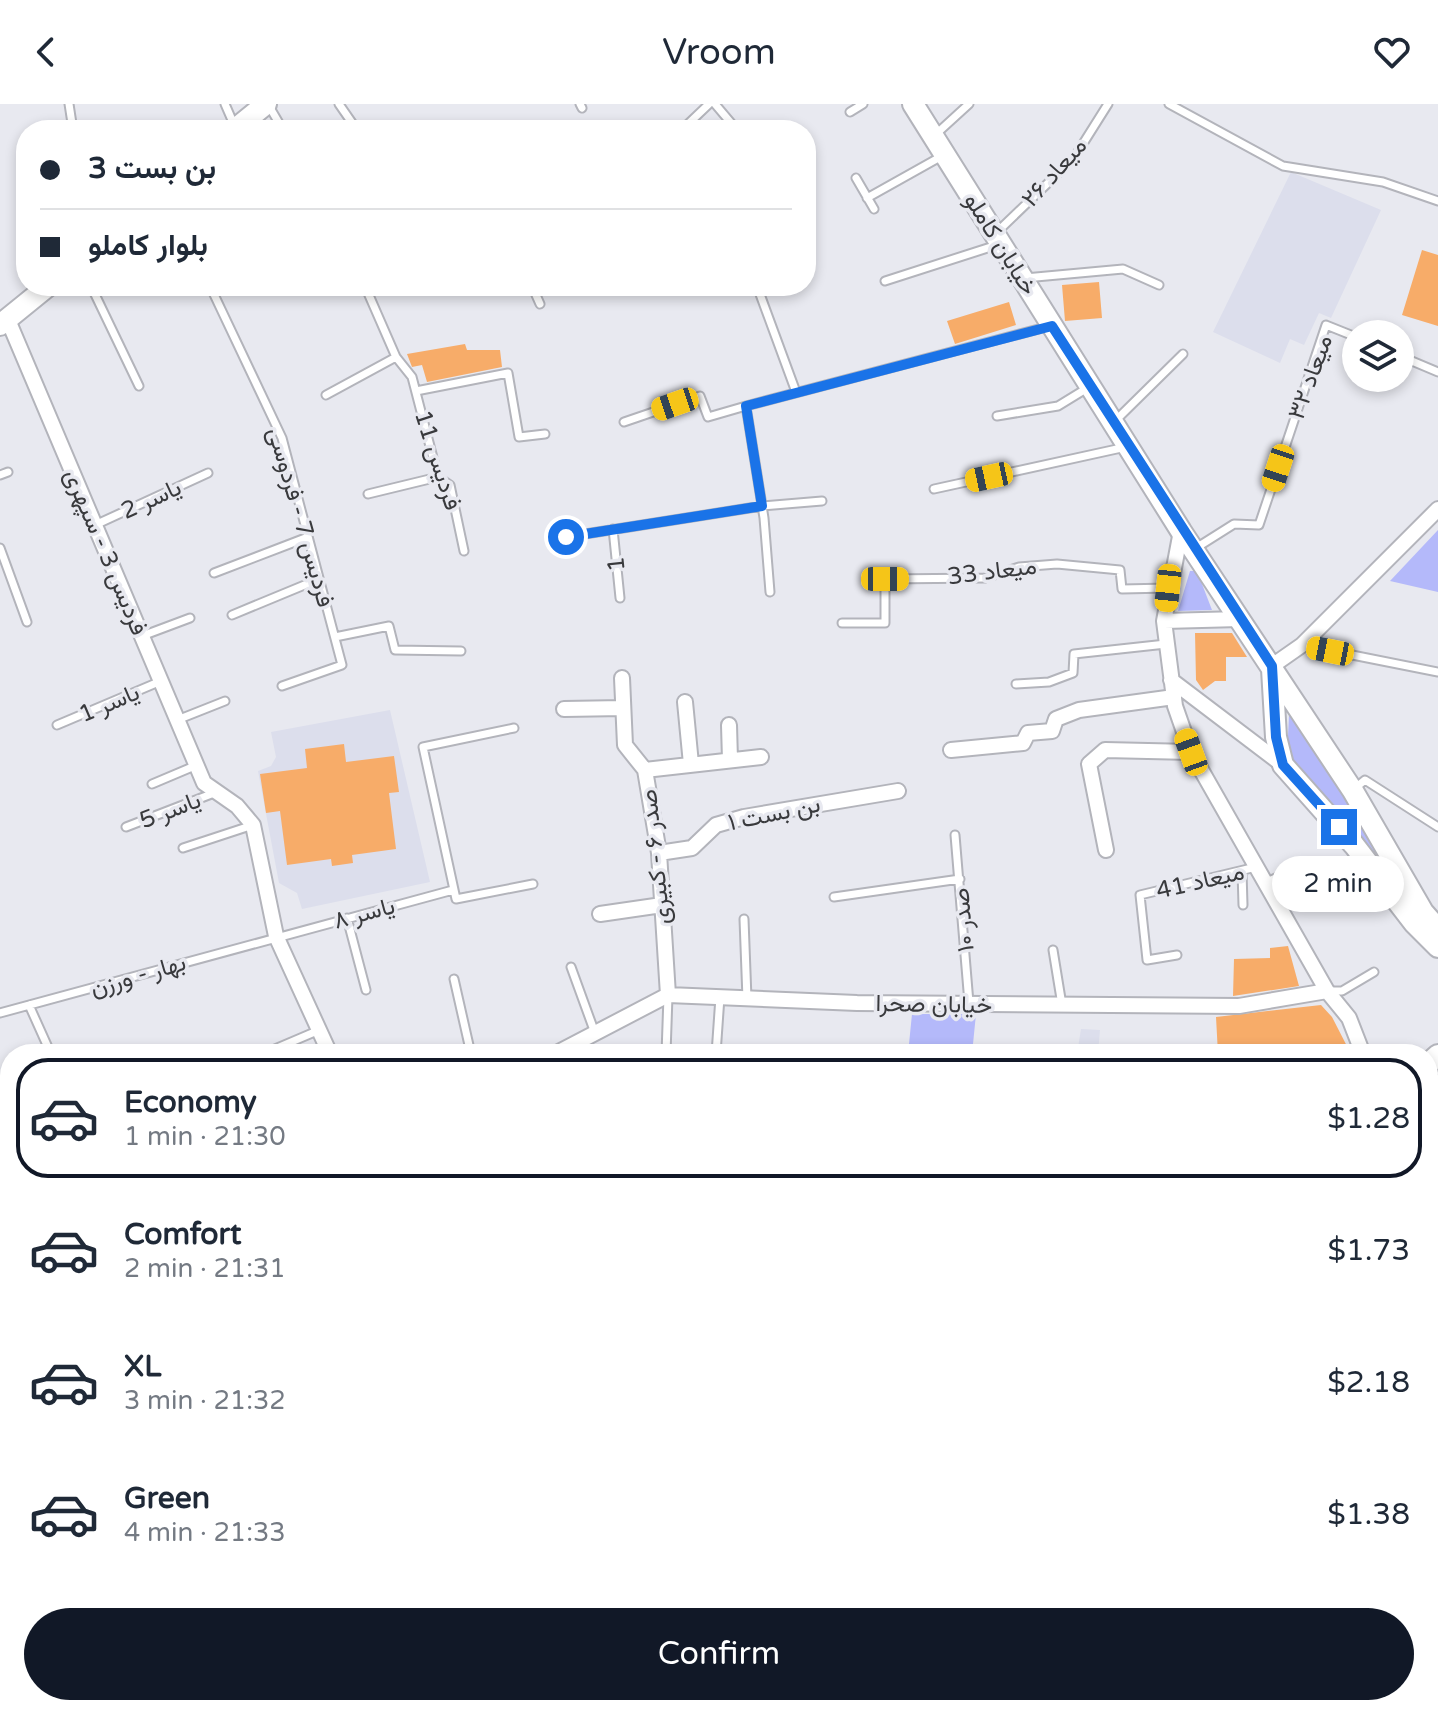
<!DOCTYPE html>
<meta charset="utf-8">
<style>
body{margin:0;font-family:"Varela Round",Vazirmatn,sans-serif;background:#f2f2f3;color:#1f2937;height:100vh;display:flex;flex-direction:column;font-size:30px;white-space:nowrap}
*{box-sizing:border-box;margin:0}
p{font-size:26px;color:#747a83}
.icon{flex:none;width:44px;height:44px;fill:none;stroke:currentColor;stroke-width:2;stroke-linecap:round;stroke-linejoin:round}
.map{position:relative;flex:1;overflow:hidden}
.sheet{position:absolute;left:0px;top:940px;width:1438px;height:672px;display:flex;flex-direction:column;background:#fff;border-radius:32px 32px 0 0;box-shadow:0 4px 12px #0003}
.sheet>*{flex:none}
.hud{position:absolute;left:16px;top:16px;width:800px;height:176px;border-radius:32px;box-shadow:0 4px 12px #0003;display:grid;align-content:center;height:176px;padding:0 24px;background:#fff}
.fabs{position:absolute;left:1342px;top:216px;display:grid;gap:16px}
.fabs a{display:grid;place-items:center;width:72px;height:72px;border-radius:50%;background:#fff;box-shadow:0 4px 12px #0003;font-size:40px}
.end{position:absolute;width:36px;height:36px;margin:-18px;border:10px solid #1a73e8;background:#fff;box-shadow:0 0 0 4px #fff}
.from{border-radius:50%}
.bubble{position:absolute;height:56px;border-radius:28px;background:#fff;box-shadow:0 4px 12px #0003;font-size:26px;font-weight:600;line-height:56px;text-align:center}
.car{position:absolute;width:24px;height:48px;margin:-24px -12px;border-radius:10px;box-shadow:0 0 6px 2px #0007;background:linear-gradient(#f5c518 24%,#345 0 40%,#f5c518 0 76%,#345 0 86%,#f5c518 0)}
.hud b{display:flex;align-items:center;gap:28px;height:76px;font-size:30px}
.hud b+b{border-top:2px solid #e0e1e3}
.hud i{width:20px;height:20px;background:#1f2937}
ul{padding:14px 0 0;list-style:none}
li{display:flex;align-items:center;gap:24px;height:120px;margin:0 16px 12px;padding:0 8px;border:4px solid transparent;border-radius:32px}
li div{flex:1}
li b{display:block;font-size:30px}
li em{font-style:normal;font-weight:600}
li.active{border-color:#111827}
li>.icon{width:72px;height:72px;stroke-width:1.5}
.cta{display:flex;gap:16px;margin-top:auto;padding:16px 24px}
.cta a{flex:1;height:92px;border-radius:48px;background:#111827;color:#fff;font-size:32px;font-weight:600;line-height:92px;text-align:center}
header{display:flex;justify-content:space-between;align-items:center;height:104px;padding:0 24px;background:#fff;font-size:36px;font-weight:600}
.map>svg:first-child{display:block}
.built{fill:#dcdeec}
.green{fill:#b4b9fa}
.building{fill:#f7ac69}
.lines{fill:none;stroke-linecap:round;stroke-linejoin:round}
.lane-casing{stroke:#b3b4bb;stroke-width:11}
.street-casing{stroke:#b3b4bb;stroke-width:18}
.secondary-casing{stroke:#b3b4bb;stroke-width:24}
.highway-casing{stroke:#b3b4bb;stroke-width:28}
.lane{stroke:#fff;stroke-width:7}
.street{stroke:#fff;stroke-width:14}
.secondary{stroke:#fff;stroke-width:20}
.highway{stroke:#fff;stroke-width:24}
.route{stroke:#1a73e8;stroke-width:10}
.labels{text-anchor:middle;stroke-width:7;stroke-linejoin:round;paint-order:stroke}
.street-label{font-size:24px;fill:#393a3d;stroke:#e8e9f0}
</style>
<header><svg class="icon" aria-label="back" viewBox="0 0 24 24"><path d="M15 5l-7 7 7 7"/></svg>Vroom<svg class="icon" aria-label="heart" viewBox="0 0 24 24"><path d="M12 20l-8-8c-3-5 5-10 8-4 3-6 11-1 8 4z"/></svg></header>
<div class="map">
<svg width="1438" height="1612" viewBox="0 0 1438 1612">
<rect width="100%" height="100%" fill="#e8e9f0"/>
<!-- built -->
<path class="built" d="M1291 68 1381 106 1331 214 1319 209 1304 241 1290 235 1280 259 1213 228Z
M390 606 430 778 302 805 297 789 279 779 258 667 271 662 276 653 271 628Z
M1081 925 1100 926 1098 950H1077Z"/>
<!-- green -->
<path class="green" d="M1438 426V488L1390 477Z
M1190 467H1197L1212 506 1178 507Z
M1289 611 1311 637 1401 786 1373 747 1287 652Z
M912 910H976L972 950H908Z"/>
<!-- building -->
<path class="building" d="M1422 146 1438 151V222L1402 211Z
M1099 178 1102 214 1065 217 1062 181Z
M1009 198 1016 221 955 240 947 217Z
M465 240 467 246H500L502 263 427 278 422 261 412 263 407 250Z
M1195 529H1232L1247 553H1226V577H1215L1203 586 1196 576Z
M344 640 346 658 394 652 399 688 389 689 396 745 352 751 353 759 332 762 331 755 287 761 280 707 266 709 260 670 307 664 305 645Z
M1288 842 1299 882 1233 892 1234 855 1270 854V844Z
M1321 901 1332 913 1351 950H1218L1216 913Z"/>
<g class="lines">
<defs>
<path id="lane" d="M69 0 73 26
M225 0 235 23
M339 0 357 26
M580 0 582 4
M715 0 737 26
M1169 0 1283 62 1383 78 1438 97
M269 2 283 26
M850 8 863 0
M688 20 709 0
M503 26 506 23
M935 31 969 0
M856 74 874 105
M867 94 942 52
M996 129 1074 54 1108 0
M1025 174 1123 165 1159 181
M885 177 997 141
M91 182 139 282
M210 182 282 334 342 561 282 582
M365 182 396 253 412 273 438 373 450 381 464 447
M532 182 540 200
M757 182 796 288
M699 184 702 182
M1400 252 1438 268
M416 287 508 269 519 333 545 330
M326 291 396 253
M997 312 1058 302 1089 283
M1115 317 1183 250
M624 318 700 292 708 313 746 302
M0 371 8 368
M934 385 1126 343
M368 390 438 373
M95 421 208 369
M613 425 620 494
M566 433 762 402 822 397
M0 444 27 518
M1196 444 1234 420 1259 421 1326 221 1356 233
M214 469 308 433
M770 488 764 414 746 302 1050 222
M232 511 319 475
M842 519H885V475L985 474 1019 463 1057 460 1120 466 1122 485 1168 484
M142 532 190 514
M335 533 389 522 395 546 461 547
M1302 541 1438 568
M1016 580 1049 578 1073 569 1074 550 1166 540
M177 616 225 597
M57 621 161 577
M514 624 423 643 456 795 533 780
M152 680 197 661
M1354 685 1365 676 1438 723
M126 723 214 689
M955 731 969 899
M183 744 253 721
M1242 767 1243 801
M1267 778 1295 765
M834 793 960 775
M347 814 366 886
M744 815 747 895
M1053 846 1062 901
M1177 851 1147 856 1140 791 1256 763
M571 863 595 929
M454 875 471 950
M1330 887H1342L1374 868
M29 901 51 950
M0 909 453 786
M263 950 317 927
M666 950 668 892
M716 950 720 893
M0 1466 10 1465
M0 1502 10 1586
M12 1602 13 1612
M79 1602 80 1612
M209 1602 210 1612
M565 1612V1602"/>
<path id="street" d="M8 216 204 679 237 702 253 721 276 832 330 950
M1181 427 1164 517 1175 602 1191 648 1327 887 1349 914 1363 950
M1164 517 1240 515
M1272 562 1302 541 1438 405
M622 574 625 641 645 666 659 749 668 891
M1171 576 1283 661
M685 598 691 660
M564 605 623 604
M729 621 730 656
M951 646 1023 639 1028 629 1052 627 1056 615 1079 606 1174 593
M645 666 761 653
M1106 746 1089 660 1105 646 1191 648
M659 749 692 744 716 721 744 713 898 687
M600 810 662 801
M555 950 668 891 857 899 1239 902 1327 887
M0 1339 10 1338
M1428 1394V1451
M1380 1612 1381 1602"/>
<path id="secondary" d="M913 0 1181 427 1353 687 1423 808 1438 825
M234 26 266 0
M0 221 48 182
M1272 565 1276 633 1283 661 1354 741 1414 819 1438 843
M1428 960 1438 951
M1428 1062 1438 1054
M671 1612 682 1602
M790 1612 801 1602"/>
<path id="highway" d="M1428 993 1438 984
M1428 1026 1438 1017
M721 1612 732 1602
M758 1612 769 1602"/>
</defs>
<!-- lane casing -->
<use href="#lane" class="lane-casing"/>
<!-- street casing -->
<use href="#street" class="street-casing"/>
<!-- secondary casing -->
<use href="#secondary" class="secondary-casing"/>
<!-- highway casing -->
<use href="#highway" class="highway-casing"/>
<!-- lane -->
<use href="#lane" class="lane"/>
<!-- street -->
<use href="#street" class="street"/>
<!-- secondary -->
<use href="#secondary" class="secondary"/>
<!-- highway -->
<use href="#highway" class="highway"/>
</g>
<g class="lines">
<!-- route -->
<path class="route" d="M566 433 762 402 746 302 1052 222 1272 562 1276 633 1283 661 1339 723"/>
</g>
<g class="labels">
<!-- street labels -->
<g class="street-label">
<text transform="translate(1054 68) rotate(-48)" y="8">میعاد ۲۶</text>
<text transform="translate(1001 140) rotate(58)" y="8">خیابان کاملو</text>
<text transform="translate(1310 273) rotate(-70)" y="8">میعاد ۳۲</text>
<text transform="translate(438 356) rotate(72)" y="8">فردیس 11</text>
<text transform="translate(151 395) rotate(-25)" y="8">یاسر 2</text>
<text transform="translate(301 413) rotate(74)" y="8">فردیس 7 - فردوسی</text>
<text transform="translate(106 448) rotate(67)" y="8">فردیس 3 - سپهری</text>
<text transform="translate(616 460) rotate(-96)" y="8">1</text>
<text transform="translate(992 467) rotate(-7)" y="8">میعاد 33</text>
<text transform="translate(109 599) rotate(-23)" y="8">یاسر 1</text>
<text transform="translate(170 706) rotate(-21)" y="8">یاسر 5</text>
<text transform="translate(774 709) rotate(-12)" y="8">بن بست ۱</text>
<text transform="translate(655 753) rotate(-96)" y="8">صدر ۶ - کبیری</text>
<text transform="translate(1200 777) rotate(-13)" y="8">میعاد 41</text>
<text transform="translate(364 809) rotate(-15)" y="8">یاسر ۸</text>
<text transform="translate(963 816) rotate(-95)" y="8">صدر ۱۰</text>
<text transform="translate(138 871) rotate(-16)" y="8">بهار - ورزن</text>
<text transform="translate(934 900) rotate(1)" y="8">خیابان صحرا</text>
</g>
</g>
</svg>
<div class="fabs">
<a><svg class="icon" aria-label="layers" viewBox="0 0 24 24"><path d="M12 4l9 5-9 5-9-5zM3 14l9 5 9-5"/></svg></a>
</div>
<i class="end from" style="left:566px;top:433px"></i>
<i class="end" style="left:1339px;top:723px"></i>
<div class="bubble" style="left:1272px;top:752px;width:132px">2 min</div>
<i class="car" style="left:675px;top:300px;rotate:251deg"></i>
<i class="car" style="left:1278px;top:364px;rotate:198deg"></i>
<i class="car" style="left:989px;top:373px;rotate:258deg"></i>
<i class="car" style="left:885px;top:475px;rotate:90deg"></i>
<i class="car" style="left:1168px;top:484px;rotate:186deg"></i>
<i class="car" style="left:1330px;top:547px;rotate:281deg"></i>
<i class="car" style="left:1191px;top:648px;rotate:340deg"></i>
<div class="hud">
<b><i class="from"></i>بن بست 3</b>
<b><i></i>بلوار کاملو</b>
</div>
<section class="sheet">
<ul>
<li class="active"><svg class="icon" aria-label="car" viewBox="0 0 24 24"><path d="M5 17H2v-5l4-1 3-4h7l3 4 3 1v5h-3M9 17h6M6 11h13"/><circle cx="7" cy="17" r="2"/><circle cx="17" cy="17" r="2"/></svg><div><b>Economy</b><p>1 min · 21:30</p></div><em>$1.28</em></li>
<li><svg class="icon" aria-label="car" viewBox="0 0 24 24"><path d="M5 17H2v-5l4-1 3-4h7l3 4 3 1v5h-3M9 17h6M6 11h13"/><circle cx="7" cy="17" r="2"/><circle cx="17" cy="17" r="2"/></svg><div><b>Comfort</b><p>2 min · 21:31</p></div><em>$1.73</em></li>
<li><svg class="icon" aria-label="car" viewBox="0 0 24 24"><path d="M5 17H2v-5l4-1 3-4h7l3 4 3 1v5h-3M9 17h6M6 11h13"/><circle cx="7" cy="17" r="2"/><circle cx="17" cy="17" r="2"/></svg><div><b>XL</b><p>3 min · 21:32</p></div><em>$2.18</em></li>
<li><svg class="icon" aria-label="car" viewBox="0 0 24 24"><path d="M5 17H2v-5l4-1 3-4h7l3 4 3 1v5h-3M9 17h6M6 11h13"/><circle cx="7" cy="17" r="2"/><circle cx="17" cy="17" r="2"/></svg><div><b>Green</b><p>4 min · 21:33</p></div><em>$1.38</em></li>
</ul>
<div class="cta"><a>Confirm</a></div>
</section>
</div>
